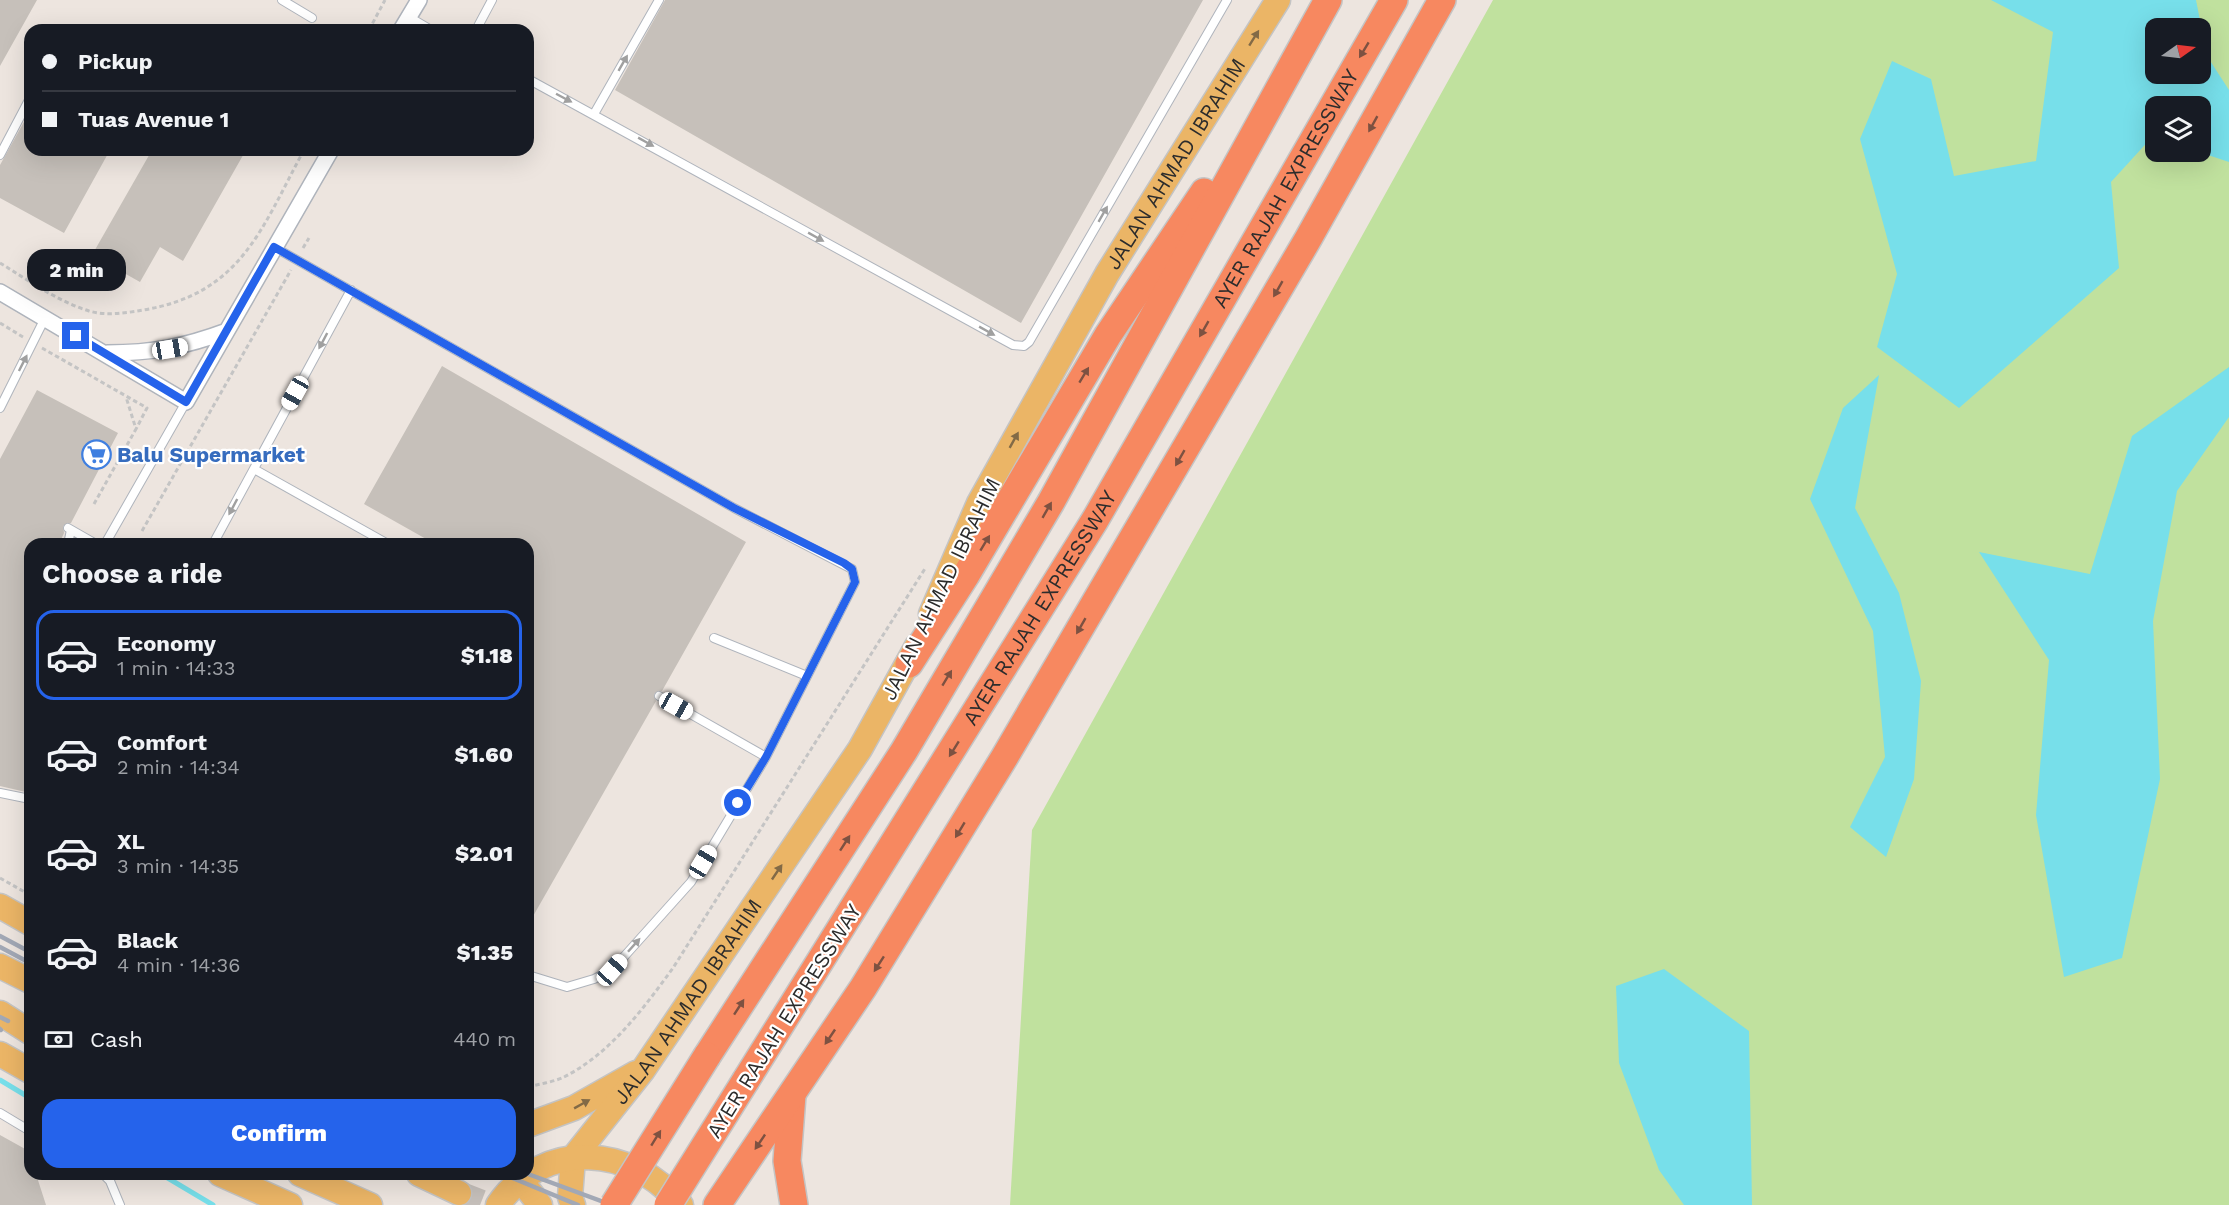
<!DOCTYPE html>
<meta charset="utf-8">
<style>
body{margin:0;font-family:"Work Sans",sans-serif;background:#242831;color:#f1f3f6;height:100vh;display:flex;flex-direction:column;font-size:22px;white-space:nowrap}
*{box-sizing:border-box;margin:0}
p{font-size:20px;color:#9ea1a6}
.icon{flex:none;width:33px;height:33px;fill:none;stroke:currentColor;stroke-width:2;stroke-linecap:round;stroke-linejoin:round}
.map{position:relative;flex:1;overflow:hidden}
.side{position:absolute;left:24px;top:538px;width:510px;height:642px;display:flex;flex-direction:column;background:#171b24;border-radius:18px;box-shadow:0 6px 24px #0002}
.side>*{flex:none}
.guide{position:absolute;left:24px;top:24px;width:510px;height:132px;border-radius:18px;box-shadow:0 6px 24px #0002;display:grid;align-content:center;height:132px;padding:0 18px;background:#171b24}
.needle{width:39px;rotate:76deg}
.fabs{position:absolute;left:2145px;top:18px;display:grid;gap:12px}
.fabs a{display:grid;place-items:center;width:66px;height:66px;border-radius:12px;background:#171b24;box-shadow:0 6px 24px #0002;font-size:30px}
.end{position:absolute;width:27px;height:27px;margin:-14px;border:8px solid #2563eb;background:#fff;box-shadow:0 0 0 3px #fff}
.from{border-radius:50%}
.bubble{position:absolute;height:42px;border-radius:18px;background:#171b24;box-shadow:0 6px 24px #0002;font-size:20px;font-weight:800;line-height:42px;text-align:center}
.car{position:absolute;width:18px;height:36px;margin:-18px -9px;border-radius:8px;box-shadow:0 0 4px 2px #0007;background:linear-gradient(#fff 24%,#345 0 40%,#fff 0 76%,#345 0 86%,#fff 0)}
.guide b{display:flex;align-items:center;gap:21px;height:57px;font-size:22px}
.guide b+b{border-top:2px solid #363941}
.guide i{width:15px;height:15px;background:#f1f3f6}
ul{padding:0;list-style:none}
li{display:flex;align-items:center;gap:18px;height:90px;margin:0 12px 9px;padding:0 6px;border:3px solid transparent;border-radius:18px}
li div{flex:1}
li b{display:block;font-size:22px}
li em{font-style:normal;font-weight:800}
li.selected{border-color:#2563eb}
li>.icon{width:54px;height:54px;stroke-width:1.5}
h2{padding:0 18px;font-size:27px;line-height:72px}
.pay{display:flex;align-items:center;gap:15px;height:66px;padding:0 18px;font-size:22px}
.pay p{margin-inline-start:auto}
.cta{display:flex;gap:12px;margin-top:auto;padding:12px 18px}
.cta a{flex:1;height:69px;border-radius:18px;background:#2563eb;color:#fff;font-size:24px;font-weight:800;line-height:69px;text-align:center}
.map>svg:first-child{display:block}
.green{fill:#c0e19e;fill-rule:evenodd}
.water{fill:#77dfea;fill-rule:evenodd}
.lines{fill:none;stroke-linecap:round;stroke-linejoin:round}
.stream{stroke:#77dfea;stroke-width:5}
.building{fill:#c6c0ba}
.primary-tunnel{stroke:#c6c0bb;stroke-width:24;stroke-dasharray:24 12;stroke-linecap:butt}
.lane-casing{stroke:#afb4bc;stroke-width:10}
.street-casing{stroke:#afb4bc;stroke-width:18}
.primary-casing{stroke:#c4c4c4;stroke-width:27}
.highway-casing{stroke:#c4c4c4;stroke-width:30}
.path{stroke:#c4c4c4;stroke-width:3;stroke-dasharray:4.5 3;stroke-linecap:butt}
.lane{stroke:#fff;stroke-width:8}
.street{stroke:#fff;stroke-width:15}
.primary{stroke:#ebb566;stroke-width:24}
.highway{stroke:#f78860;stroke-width:27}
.rail{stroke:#a2a8b5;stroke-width:4.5}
.highway-bridge-casing{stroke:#c4c4c4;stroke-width:30;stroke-linecap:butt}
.highway-bridge{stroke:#f78860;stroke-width:27}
.oneway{fill:#826a46}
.oneway2{fill:#7d5141}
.oneway3{fill:#a0a0a0}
.route{stroke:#2563eb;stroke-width:8}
.labels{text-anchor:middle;stroke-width:4.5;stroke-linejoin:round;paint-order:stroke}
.street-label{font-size:21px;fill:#2c2c2c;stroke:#fff}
.shop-label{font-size:21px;font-weight:bold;fill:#366cbe;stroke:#fff;text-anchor:start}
</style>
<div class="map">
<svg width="2229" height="1205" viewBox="0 0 2229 1205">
<rect width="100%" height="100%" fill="#ede5df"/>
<!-- green -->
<path class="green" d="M1493 0H2229V1205H1010L1032 830ZM2156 28H2200V74H2156ZM2156 106H2200V152H2156Z"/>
<!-- water -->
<path class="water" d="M1991 0H2196L2207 56 2229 90V162L2199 152 2200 106H2156L2155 136H2153L2111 182 2119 268 1959 408 1877 347 1897 274 1860 139 1892 61 1931 79 1954 176 2036 161 2053 32ZM2200 28V74H2156V28Z
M2229 367V417L2177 491 2153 621 2160 779 2122 958 2064 977 2036 815 2049 660 1979 552 2090 574 2132 436Z
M1879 375 1855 508 1899 593 1921 681 1914 779 1886 857 1850 827 1885 757 1873 631 1810 499 1843 408Z
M1664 969 1749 1031 1752 1205H1684L1659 1170 1619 1063 1616 986Z"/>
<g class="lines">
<!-- stream -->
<path class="stream" d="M0 1080 30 1098
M161 1174 213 1205"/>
</g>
<!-- building -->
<path class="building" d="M0 0H37L0 66Z
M665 0H1203L1021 323 615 90Z
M30 111V150H110L64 233 0 198V165Z
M152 150H246L183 261 160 247 140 282 92 255Z
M442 366 746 542 662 691 654 694 656 701 528 925V544H435L364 504Z
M37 390 118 433 71 523 63 526 64 533 59 544H30V793L0 786V459Z
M0 1135 27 1150 30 1174H36L46 1205H0Z"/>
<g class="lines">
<!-- primary-tunnel -->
<path class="primary-tunnel" d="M459 1193 490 1205"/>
<defs>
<path id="lane" d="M282 0 312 18
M409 17 431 30
M476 30 492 0
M528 79 1013 345 1024 346 1029 342 1227 0
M594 114 659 0
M0 155 30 98
M274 247 734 508 852 569 855 582 766 757 691 882 612 970 594 979 567 987 528 975
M0 408 45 318
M254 469 388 544
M68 528 96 544
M68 544 71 530
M105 544 186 402
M213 544 351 290
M714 638 807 676
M659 696 766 757
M0 793 30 799
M0 1113 30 1131
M103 1174 110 1181 120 1205"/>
<path id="street" d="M401 30 419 0
M0 292 186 402 331 150
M107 353C152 353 184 347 227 331"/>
<g id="primary">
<path id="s1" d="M931 614 979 503 1107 274 1278 0"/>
<path d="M0 906 30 923"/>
<path d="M0 966 30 981"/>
<path d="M0 1013 30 1032"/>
<path d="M0 1054 30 1071"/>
<path d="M528 1125 574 1108 636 1073"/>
<path id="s2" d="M573 1158 643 1070 860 749 917 646"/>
<path d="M573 1158 570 1197 573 1205"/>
<path d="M220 1174 290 1205"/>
<path d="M300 1174 370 1205"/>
<path d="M419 1174 459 1193"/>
<path d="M516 1174 540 1205"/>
<path d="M498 1205C544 1138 633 1145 681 1205"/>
</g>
<g id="highway">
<path d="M909 664 966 575 1108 335 1204 192"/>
<path d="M707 1056 904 751 1051 502 1328 0"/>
<path id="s3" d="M746 1080 1095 520 1394 0"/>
<path d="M792 1095 787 1161 794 1205"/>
<path d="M717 1205 863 988 1004 758 1308 239 1442 0"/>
</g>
</defs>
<!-- lane casing -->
<use href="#lane" class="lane-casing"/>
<!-- street casing -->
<use href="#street" class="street-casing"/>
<!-- primary casing -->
<use href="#primary" class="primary-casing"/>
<!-- highway casing -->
<use href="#highway" class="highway-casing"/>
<!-- path -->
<path class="path" d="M369 30 385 0
M303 248 309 238
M0 263C28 280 57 301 89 311 106 316 126 313 143 310 242 294 262 227 304 150
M0 323 23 337
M42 348 147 408 136 429
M94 504 136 429 126 397
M142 531 291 270
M0 878 30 895
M528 1087C539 1084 554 1082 564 1077 611 1053 643 1009 673 968L926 567"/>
<!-- lane -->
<use href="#lane" class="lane"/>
<!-- street -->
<use href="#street" class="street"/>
<!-- primary -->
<use href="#primary" class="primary"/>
<!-- highway -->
<use href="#highway" class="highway"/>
<!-- rail -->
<path class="rail" d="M0 936 30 952
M0 947 30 963
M0 1017 8 1021
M0 1029 1 1030
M503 1174 578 1205
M528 1174 612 1205"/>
<defs>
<path id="highway-bridge" d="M614 1205 707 1056
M668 1205 746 1080"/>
</defs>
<!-- highway-bridge casing -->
<use href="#highway-bridge" class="highway-bridge-casing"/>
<!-- highway-bridge -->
<use href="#highway-bridge" class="highway-bridge"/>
</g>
<!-- one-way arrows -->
<defs><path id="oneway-solid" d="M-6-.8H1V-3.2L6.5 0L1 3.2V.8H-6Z" transform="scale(1.5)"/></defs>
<g class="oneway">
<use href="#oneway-solid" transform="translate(1254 38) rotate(-58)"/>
<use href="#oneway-solid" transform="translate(1014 440) rotate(-61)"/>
<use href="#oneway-solid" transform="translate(777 872) rotate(-56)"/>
<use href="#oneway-solid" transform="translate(582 1104) rotate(-29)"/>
</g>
<g class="oneway2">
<use href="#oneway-solid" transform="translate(1364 50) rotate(121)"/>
<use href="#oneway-solid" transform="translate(1373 124) rotate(119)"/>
<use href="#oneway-solid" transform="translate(1278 289) rotate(120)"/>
<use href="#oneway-solid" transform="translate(1204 329) rotate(120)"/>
<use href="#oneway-solid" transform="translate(1084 375) rotate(-59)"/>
<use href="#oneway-solid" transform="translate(1180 458) rotate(120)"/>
<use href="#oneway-solid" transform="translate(1047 510) rotate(-60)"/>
<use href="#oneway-solid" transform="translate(985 543) rotate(-59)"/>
<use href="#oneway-solid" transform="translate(1081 626) rotate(120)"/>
<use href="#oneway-solid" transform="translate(947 678) rotate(-59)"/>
<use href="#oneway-solid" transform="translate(954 749) rotate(122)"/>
<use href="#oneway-solid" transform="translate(960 830) rotate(121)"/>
<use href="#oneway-solid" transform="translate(845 843) rotate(-57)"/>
<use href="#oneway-solid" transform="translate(879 964) rotate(123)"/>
<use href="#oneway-solid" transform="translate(739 1007) rotate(-57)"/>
<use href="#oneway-solid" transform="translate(830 1037) rotate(124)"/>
<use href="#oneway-solid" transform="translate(656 1138) rotate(-58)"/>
<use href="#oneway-solid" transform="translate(760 1142) rotate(124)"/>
</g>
<g class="oneway3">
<use href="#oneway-solid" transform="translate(623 63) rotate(-60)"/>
<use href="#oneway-solid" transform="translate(564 98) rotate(28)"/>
<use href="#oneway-solid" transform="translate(646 142) rotate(29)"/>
<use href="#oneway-solid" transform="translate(1103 214) rotate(-60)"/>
<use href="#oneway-solid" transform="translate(816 237) rotate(29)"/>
<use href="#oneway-solid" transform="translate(987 331) rotate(29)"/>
<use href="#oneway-solid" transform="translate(323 341) rotate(118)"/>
<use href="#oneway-solid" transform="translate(23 363) rotate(-63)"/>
<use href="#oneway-solid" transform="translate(233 507) rotate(118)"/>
<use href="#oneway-solid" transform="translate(634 945) rotate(-48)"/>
</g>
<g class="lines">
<!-- route -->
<path class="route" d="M76 336 186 402 274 247 734 508 844 563 852 569 855 582 766 757 738 803"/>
</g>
<!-- icons -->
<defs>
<symbol id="supermarket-ring" viewBox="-11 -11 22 22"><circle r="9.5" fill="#fff" stroke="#3f7fe0" stroke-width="1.5"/><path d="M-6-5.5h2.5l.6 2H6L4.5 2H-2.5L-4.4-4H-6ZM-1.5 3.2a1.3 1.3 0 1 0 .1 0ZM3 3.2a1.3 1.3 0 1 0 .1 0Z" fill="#3f7fe0"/></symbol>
</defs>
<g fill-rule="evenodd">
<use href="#supermarket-ring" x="80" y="438" width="33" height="33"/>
</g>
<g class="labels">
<!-- street labels -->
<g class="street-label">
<text dy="7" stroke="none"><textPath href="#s1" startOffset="513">JALAN AHMAD IBRAHIM</textPath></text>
<text dy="7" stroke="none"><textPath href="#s3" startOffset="1042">AYER RAJAH EXPRESSWAY</textPath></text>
<text transform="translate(941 589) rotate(-64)" y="7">JALAN AHMAD IBRAHIM</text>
<text dy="7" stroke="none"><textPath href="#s3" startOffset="556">AYER RAJAH EXPRESSWAY</textPath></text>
<text dy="7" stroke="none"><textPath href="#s2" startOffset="194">JALAN AHMAD IBRAHIM</textPath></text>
<text transform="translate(784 1021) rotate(-58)" y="7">AYER RAJAH EXPRESSWAY</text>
</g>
<!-- shop labels -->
<g class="shop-label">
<text x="117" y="462">Balu Supermarket</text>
</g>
</g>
</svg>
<div class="fabs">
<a><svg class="needle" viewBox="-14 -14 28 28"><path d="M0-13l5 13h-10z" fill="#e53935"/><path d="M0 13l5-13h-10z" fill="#9ea1a6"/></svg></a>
<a><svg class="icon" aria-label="layers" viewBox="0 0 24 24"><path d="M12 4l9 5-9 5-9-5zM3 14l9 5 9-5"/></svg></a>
</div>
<i class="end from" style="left:738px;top:803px"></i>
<i class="end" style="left:76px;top:336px"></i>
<div class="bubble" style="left:27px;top:249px;width:99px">2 min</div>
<i class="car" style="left:170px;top:349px;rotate:80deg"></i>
<i class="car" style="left:295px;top:393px;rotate:209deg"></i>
<i class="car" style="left:676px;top:706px;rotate:119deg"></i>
<i class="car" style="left:703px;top:862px;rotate:31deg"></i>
<i class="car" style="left:612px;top:970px;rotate:42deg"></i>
<div class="guide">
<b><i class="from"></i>Pickup</b>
<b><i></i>Tuas Avenue 1</b>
</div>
<section class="side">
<h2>Choose a ride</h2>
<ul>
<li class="selected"><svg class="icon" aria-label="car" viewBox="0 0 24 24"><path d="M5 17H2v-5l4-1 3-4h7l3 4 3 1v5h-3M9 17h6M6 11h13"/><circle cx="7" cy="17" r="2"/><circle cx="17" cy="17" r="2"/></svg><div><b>Economy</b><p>1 min · 14:33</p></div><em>$1.18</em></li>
<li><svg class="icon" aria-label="car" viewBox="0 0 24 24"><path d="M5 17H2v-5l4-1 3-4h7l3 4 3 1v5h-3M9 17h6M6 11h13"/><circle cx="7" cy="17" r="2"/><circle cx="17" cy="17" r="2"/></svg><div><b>Comfort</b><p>2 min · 14:34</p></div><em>$1.60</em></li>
<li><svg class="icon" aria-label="car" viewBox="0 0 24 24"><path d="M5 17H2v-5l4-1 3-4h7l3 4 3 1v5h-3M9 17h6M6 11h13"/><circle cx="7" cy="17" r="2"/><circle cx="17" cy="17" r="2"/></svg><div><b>XL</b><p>3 min · 14:35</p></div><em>$2.01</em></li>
<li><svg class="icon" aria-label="car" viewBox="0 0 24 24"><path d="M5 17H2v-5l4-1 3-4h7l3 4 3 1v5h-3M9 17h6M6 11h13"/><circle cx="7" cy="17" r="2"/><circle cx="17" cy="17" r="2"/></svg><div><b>Black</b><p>4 min · 14:36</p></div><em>$1.35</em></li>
</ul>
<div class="pay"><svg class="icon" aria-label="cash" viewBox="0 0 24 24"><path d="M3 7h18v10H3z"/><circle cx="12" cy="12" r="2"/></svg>Cash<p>440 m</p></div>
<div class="cta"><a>Confirm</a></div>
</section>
</div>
